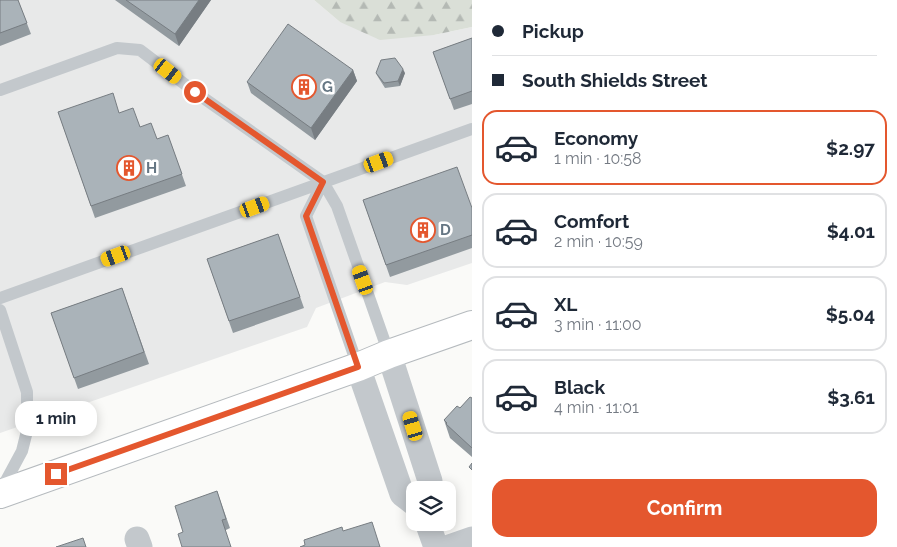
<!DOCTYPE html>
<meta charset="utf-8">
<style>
body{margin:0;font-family:Raleway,sans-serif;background:#f6f6f7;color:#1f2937;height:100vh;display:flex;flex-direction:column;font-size:19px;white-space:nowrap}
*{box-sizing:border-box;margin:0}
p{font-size:16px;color:#747a83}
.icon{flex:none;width:28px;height:28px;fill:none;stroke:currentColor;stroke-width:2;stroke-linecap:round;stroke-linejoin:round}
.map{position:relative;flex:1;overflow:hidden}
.panel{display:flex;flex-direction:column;background:#fff;width:425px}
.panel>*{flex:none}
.guide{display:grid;align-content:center;height:110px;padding:0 20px;background:#fff}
.controls{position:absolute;left:406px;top:481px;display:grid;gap:10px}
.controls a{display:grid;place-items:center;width:50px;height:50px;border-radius:10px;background:#fff;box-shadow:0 2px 12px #0003;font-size:25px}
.end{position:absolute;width:22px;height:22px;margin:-11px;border:6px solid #e4572e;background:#fff;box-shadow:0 0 0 2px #fff}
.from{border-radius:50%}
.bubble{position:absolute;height:35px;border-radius:15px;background:#fff;box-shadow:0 2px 12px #0003;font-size:16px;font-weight:700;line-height:35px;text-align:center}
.car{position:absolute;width:15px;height:30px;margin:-15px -8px;border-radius:6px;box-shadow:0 0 4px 1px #0007;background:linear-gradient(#f5c518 24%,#345 0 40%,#f5c518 0 76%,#345 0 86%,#f5c518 0)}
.guide b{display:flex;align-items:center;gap:18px;height:48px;font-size:19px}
.guide b+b{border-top:1px solid #e0e1e3}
.guide i{width:12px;height:12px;background:#1f2937}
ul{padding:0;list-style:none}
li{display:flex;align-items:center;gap:15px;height:75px;margin:0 10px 8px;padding:0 10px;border:2px solid #e0e1e3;border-radius:15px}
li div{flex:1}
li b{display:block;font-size:19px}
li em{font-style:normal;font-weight:700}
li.current{border-color:#e4572e}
li>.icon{width:45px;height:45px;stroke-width:1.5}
.cta{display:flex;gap:10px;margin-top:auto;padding:10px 20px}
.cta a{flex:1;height:58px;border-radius:15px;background:#e4572e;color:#fff;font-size:20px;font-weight:700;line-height:58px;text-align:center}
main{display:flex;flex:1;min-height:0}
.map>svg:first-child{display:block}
.built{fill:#e8e9e9}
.forest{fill:url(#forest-firs)}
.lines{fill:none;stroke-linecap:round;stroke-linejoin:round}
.primary-casing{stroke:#b5babe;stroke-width:30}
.lane{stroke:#c3c8cc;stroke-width:12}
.street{stroke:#c3c8cc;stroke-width:25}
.primary{stroke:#fff;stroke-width:28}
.wall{fill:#929a9f}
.shaded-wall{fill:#777d82}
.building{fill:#aab3b9;stroke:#777d82}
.route{stroke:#e4572e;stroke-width:6}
.labels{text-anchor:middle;stroke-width:5;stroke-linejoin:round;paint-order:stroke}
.poi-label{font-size:15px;font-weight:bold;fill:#657683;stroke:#fff;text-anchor:start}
</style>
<main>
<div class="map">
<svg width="472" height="547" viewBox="0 0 472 547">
<defs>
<pattern id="forest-firs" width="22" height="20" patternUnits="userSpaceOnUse" patternTransform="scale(1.25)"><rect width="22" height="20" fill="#dadfd7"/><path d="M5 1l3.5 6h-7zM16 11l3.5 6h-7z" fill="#b4b9b4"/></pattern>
</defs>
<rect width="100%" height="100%" fill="#fafaf8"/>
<!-- built -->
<path class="built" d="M0 0H314L340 22 434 35 472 27V263L407 285 385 282 316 308 307 327 0 433Z"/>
<!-- forest -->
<path class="forest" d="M314 0H472V27L434 35 380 40 340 22Z"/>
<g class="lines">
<defs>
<path id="primary" d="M0 494 358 367 389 354 472 325"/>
</defs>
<!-- primary casing -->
<use href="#primary" class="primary-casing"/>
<!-- lane -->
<path class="lane" d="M0 90 117 48 140 50 195 92 323 182 337 206 389 354
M323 182 306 216 358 367
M0 298 472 129
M0 310 27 392V431L22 451 0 492"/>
<!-- street -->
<path class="street" d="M389 354 430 481 428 490
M358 367 402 494 415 504
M427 522 436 547
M137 539 140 547
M449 547 472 539"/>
<!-- primary -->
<use href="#primary" class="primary"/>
</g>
<!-- wall -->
<path class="wall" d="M0 0H18L31 34 0 46Z
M115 0H211L179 46Z
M472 38V104L454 110 433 52Z
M353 70 357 81 315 140 251 93 247 82Z
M376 73H405L400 86 385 88 378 77Z
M58 112 120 113 157 139 168 135 186 186 95 218Z
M363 200 472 208V248L390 277Z
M278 234 304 308 233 333 207 259Z
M122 288 149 364 78 389 51 313Z
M472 398V457L450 438 444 420Z
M217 491 230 528 226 530 183 532Z"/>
<!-- shaded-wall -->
<path class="shaded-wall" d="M199 0H211L179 46 175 34Z
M403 69 405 73 400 86 398 81Z
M353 70 357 81 315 140 311 128Z"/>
<!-- building -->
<path class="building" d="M0 0H18L27 23 0 33Z
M126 0H199L175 34Z
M288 24 353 70 311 128 247 82Z
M472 38V91L450 99 433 52Z
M395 58 403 69 398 81 384 83 376 73 381 60Z
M113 93 119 113 133 108 140 127 151 123 157 139 168 135 182 174 91 206 58 112Z
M457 167 472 208V235L386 265 363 200Z
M278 234 300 297 229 321 207 259Z
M122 288 144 352 74 378 51 313Z
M470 397 472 398V448L446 424 447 423 444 420 457 406 460 408Z
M472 463V470L469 467Z
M217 491 226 519 222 520 231 547H182L178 534 183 532 175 506Z
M372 522 380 547H300L305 545 304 540 313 537 342 527 343 531Z
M83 538 86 547H56Z"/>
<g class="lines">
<!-- route -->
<path class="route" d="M56 474 358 367 306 216 323 182 195 92"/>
</g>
<!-- icons -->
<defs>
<symbol id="building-ring" viewBox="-11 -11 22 22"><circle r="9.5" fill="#fff" stroke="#e4572e" stroke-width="1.5"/><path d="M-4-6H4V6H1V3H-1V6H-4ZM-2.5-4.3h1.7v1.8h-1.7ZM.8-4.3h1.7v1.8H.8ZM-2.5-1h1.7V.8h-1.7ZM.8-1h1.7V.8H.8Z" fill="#e4572e"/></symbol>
</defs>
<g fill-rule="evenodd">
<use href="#building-ring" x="290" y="73" width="28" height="28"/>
<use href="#building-ring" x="115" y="154" width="28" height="28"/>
<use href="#building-ring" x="409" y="216" width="28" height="28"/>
</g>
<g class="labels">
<!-- poi labels -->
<g class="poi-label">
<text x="322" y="92">G</text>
<text x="146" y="173">H</text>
<text x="440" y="235">D</text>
</g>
</g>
</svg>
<div class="controls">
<a><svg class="icon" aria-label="layers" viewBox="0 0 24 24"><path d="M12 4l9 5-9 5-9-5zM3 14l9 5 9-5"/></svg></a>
</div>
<i class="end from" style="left:195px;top:92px"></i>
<i class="end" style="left:56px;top:474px"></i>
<div class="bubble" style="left:15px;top:401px;width:82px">1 min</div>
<i class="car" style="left:168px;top:71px;rotate:128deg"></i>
<i class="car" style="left:379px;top:162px;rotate:70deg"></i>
<i class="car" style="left:255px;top:207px;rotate:70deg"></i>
<i class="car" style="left:116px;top:256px;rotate:250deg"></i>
<i class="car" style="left:363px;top:280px;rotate:340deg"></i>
<i class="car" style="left:413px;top:426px;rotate:343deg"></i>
</div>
<section class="panel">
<div class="guide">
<b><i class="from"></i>Pickup</b>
<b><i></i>South Shields Street</b>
</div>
<ul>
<li class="current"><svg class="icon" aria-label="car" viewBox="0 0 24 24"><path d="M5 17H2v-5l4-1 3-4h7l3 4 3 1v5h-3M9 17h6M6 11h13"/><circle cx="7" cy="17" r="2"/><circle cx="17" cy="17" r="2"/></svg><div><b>Economy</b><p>1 min · 10:58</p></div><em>$2.97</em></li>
<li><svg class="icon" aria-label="car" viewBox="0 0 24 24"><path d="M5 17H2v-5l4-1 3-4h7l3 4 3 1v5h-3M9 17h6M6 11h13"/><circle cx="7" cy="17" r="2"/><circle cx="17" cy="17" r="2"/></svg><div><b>Comfort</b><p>2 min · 10:59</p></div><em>$4.01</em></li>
<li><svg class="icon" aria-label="car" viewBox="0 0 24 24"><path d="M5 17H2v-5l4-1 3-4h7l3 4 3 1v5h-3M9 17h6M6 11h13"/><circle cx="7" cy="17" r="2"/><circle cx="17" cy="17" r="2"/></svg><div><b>XL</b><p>3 min · 11:00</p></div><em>$5.04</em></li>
<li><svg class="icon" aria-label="car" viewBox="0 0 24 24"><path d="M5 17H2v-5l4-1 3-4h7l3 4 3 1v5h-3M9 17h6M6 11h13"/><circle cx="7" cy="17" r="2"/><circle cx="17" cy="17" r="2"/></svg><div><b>Black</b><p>4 min · 11:01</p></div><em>$3.61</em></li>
</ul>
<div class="cta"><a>Confirm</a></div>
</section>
</main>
